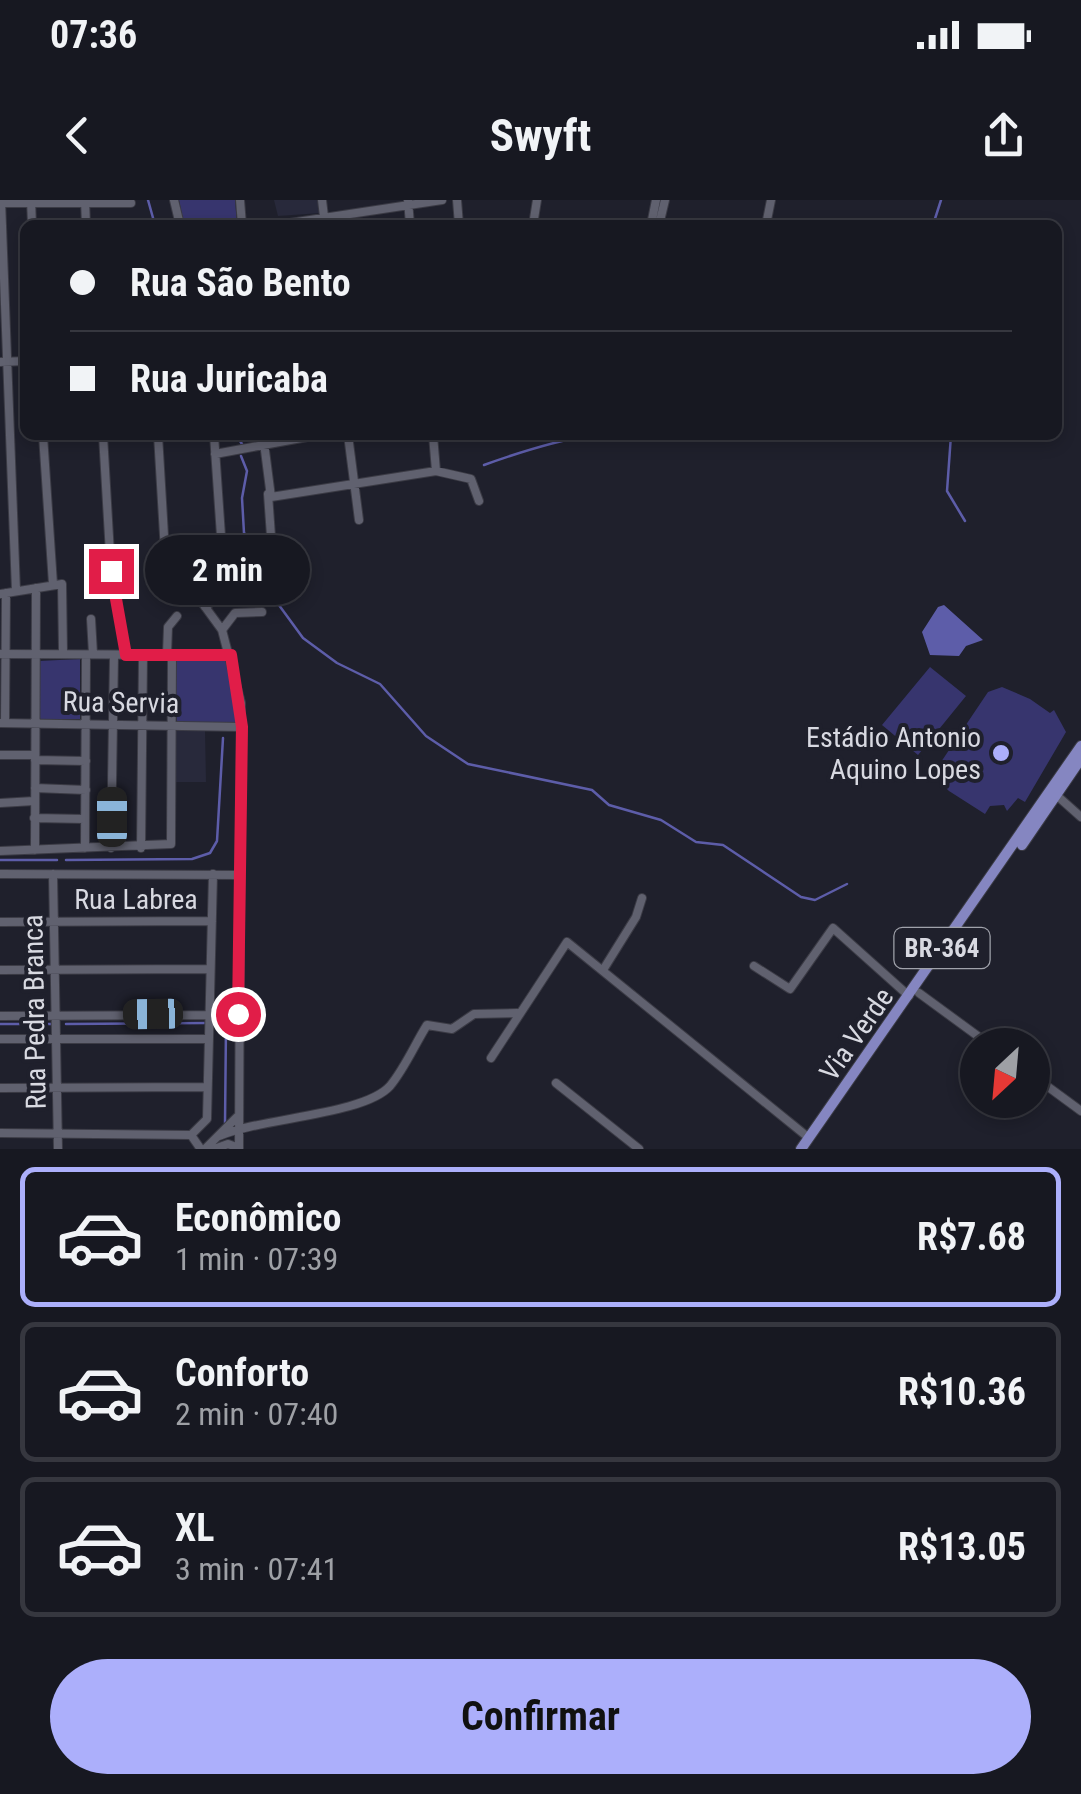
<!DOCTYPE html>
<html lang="pt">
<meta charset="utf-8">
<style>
body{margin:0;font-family:"Roboto Condensed",sans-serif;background:#20212a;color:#f1f3f6;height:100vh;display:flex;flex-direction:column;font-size:38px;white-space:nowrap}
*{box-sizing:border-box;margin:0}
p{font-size:32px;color:#9ea0a5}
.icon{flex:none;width:55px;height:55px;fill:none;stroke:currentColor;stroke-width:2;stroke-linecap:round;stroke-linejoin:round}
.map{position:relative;height:949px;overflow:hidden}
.details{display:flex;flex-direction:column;background:#171821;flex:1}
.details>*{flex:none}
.banner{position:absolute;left:20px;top:20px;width:1042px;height:220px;border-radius:15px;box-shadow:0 5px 15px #0003,0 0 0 2px #36373f;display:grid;align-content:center;height:220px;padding:0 50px;background:#171821}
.needle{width:65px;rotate:206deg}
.buttons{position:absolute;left:960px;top:828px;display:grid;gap:20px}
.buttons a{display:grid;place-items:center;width:90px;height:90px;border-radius:50%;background:#171821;box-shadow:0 5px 15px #0003,0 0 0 2px #36373f;font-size:50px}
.end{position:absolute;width:45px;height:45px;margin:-22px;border:12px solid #e11d48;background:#fff;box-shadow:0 0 0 5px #fff}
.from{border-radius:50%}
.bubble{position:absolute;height:70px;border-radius:35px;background:#171821;box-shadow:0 5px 15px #0003,0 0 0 2px #36373f;font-size:32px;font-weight:700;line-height:70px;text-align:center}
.car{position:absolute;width:30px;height:60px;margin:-30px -15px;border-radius:12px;box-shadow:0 0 8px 2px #0007;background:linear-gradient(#222 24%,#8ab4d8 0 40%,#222 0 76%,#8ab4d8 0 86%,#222 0)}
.banner b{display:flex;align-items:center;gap:35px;height:95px;font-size:38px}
.banner b+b{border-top:2px solid #36373f}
.banner i{width:25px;height:25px;background:#f1f3f6}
ul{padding:18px 0 0;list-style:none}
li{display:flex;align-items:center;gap:30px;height:140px;margin:0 20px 15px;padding:0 30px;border:5px solid #36373f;border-radius:15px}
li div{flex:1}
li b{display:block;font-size:38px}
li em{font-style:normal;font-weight:700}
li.active{border-color:#acaffb}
li>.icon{width:90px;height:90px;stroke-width:1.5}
.primary-button{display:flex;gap:20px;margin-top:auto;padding:20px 50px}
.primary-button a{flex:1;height:115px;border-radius:60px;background:#acaffb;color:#111;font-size:40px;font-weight:700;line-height:115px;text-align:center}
.status{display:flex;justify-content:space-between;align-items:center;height:70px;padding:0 50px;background:#171821;direction:ltr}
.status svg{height:28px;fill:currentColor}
header{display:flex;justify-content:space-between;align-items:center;height:130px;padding:0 50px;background:#171821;font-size:45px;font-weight:700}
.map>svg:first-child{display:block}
.built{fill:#28293b}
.green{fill:#37356e}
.water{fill:#5d5da9}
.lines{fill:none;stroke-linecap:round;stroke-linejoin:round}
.stream{stroke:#5d5da9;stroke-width:2.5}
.minor-casing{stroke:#3b3b45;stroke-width:10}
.major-casing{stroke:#3b3b45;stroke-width:12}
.minor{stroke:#60616f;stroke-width:8}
.major{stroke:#8586c1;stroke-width:10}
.route{stroke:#e11d48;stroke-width:12}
.poi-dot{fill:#acaffb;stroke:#1f202c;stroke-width:4}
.labels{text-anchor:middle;stroke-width:8;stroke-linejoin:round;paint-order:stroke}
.shield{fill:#1f202c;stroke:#a0a2ab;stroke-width:2.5}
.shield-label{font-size:25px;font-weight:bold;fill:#d8d9e1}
.street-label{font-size:28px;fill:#d8d9e1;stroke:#1f202c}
.poi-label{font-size:28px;fill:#d8d9e1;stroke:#1f202c;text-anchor:end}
</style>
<div class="status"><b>07:36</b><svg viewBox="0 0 49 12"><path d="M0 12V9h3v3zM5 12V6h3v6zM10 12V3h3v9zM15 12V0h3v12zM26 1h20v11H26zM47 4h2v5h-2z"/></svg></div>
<header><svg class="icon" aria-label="back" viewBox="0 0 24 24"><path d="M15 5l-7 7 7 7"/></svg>Swyft<svg class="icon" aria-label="share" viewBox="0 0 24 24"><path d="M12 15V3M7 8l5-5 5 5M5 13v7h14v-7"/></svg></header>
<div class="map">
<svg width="1081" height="949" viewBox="0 0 1081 949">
<rect width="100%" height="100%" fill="#1f202c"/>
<!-- built -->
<path class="built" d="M274 0H319L321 13 278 16Z
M175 529 205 530 206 582H176Z"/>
<!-- green -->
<path class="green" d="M179 0H235L237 23 184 25Z
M173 456 230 460 241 522 177 523Z
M80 459V519H37L38 461Z
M930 467 966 496 918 555 882 525Z
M1002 487 1030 499 1050 513 1054 510 1066 532 1025 602 1018 598 1007 611 1004 605 990 606 985 614 949 591 946 588 952 579 947 566 939 565 988 492Z"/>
<!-- water -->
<path class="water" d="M944 405 983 440 966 446 959 456 930 455 922 432 938 407Z"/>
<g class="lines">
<!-- stream -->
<path class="stream" d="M148 0 155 25
M933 25 941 0
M236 235 242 244
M951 235 947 291 965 321
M241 256 247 271 242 298 244 333 259 346 265 386 303 438 337 463 380 484 426 536 468 564 592 590 609 605 661 620 696 642 723 645 801 697 815 700 847 684
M484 265C520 252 554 241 592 235
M0 660H57
M66 660 192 659 210 653 217 641 223 538
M0 824H51
M66 824 206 823
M225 923 226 826"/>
<defs>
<path id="minor" d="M1 0 16 391
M31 0 32 25
M85 0 86 25
M174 0 180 25
M240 0 242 25
M322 0 325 25
M408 0 410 25
M457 0 459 25
M0 3H131
M277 25 442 0
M533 25 537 0
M651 25 656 0
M659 25 665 0
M766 25 771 0
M0 162 25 161
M43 235 53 384
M103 235 111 371 126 455
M158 235 165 352 222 430 241 503 239 949
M214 235 222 350
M263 235 271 297 436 271 471 279 479 301
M348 235 359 320
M433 235 436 271
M215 254 318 235
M268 294 271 336
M0 394 62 384 63 453
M205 407 239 381
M91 419 93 454
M222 430 235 413 262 412
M0 454 231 455
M167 454 168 427 177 416
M0 523 242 527
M5 523 6 393
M0 555H35
M35 560 86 561
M35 588 86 590
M1054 593 1081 617
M0 603 34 601
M34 618 85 619
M85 648 86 455
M111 648 114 455
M141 648 143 454
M35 650 36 388
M0 651 171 644 172 454
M0 674 240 675
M53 674 58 949
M0 722 212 721
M754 766 790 789 833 728 909 796
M0 770 208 769
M603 770 636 717 642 698
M919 793 990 845
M0 816 207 815
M0 839H207
M491 858 567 742 809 938
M1032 875 1081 911
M556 883 639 949
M0 888 206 887
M0 933 191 935
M191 935 207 919 213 674
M191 935 200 948
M219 936C260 918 364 915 390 886 405 868 415 844 427 825L452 829 474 814 517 813
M206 948 239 915
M214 949 228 944 239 948"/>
<path id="major" d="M1022 645 1080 560
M801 949 1081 546"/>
</defs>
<!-- minor casing -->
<use href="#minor" class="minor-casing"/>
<!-- major casing -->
<use href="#major" class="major-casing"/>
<!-- minor -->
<use href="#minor" class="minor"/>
<!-- major -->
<use href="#major" class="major"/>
</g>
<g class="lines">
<!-- route -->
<path class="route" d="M111 371 126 455H231L242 527 238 814"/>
</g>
<!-- markers -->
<circle class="poi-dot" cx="1001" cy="553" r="10"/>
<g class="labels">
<!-- shield labels -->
<rect class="shield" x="894.5" y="728" width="95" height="40" rx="8"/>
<g class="shield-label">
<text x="942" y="757">BR-364</text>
</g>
<!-- street labels -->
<g class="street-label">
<text transform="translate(121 502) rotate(1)" y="10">Rua Servia</text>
<text x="136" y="709">Rua Labrea</text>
<text transform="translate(34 812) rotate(-91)" y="10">Rua Pedra Branca</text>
<text transform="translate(856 834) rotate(-55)" y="10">Via Verde</text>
</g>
<!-- poi labels -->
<g class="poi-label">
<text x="981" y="547">Estádio Antonio<tspan x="981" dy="32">Aquino Lopes</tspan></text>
</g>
</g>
</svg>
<div class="buttons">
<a><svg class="needle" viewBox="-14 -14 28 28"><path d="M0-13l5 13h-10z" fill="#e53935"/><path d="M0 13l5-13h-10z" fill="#9ea0a5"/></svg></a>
</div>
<i class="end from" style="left:238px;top:814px"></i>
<i class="end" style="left:111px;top:371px"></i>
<div class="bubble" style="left:145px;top:335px;width:165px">2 min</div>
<i class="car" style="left:112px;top:617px;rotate:0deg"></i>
<i class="car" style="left:153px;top:814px;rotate:269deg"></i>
<div class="banner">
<b><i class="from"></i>Rua São Bento</b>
<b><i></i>Rua Juricaba</b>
</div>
</div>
<section class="details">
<ul>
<li class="active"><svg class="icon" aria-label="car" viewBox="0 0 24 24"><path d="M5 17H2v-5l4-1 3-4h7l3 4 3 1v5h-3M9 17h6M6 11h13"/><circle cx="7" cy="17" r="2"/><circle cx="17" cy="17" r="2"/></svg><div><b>Econômico</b><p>1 min · 07:39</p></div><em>R$7.68</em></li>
<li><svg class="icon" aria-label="car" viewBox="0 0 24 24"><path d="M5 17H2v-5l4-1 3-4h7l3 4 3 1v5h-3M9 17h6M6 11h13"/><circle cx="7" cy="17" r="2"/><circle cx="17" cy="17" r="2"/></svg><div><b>Conforto</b><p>2 min · 07:40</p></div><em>R$10.36</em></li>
<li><svg class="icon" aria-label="car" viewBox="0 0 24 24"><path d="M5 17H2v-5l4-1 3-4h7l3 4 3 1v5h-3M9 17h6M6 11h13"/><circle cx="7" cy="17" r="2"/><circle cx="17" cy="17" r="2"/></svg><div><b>XL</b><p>3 min · 07:41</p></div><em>R$13.05</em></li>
</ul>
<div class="primary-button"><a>Confirmar</a></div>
</section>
